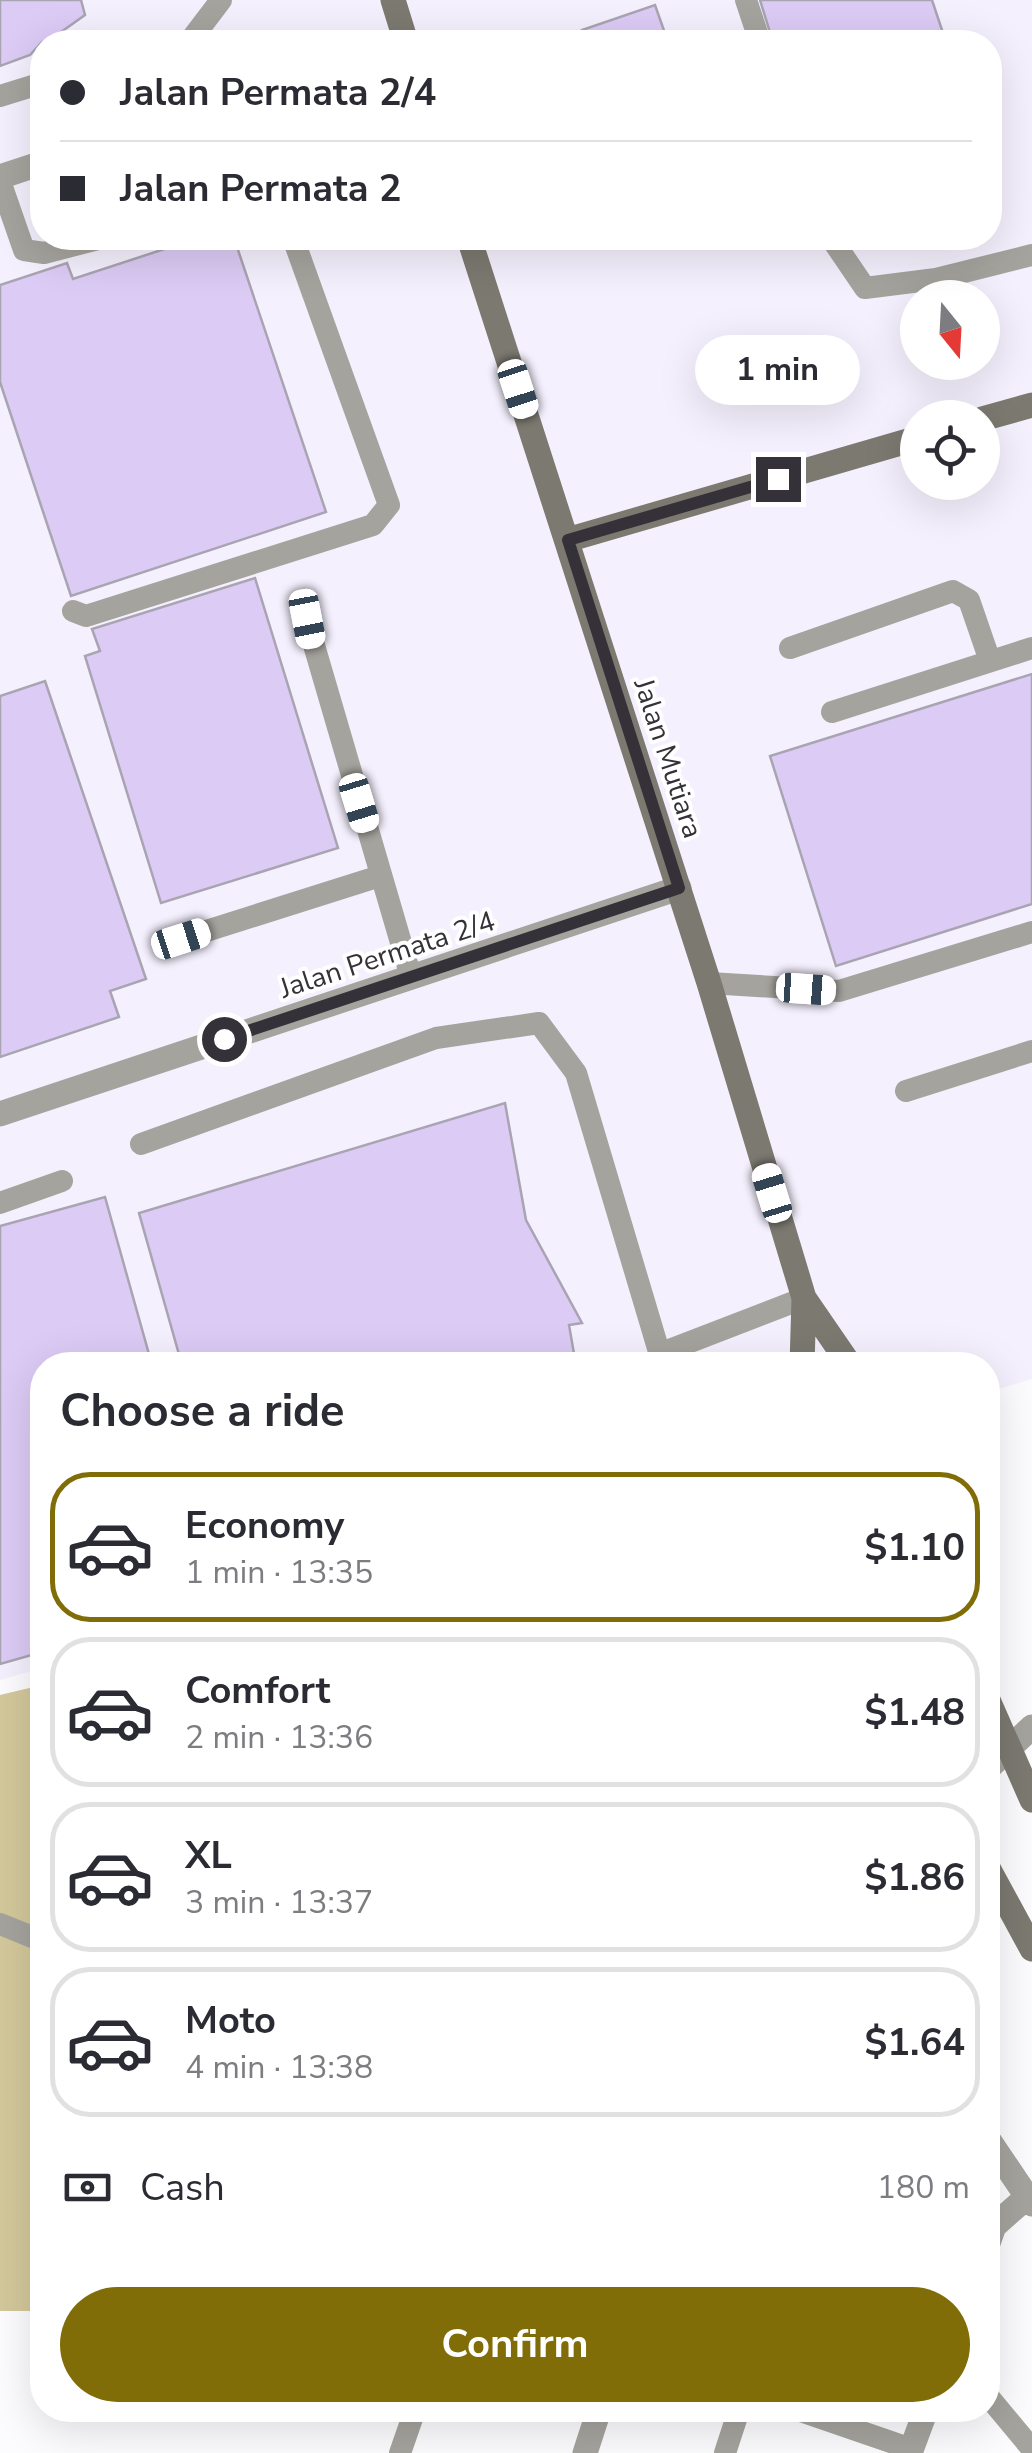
<!DOCTYPE html>
<meta charset="utf-8">
<style>
body{margin:0;font-family:"Nunito Sans",sans-serif;background:#f7f7f7;color:#2b2b33;height:100vh;display:flex;flex-direction:column;font-size:38px;white-space:nowrap}
*{box-sizing:border-box;margin:0}
p{font-size:32px;color:#7c7c81}
.icon{flex:none;width:55px;height:55px;fill:none;stroke:currentColor;stroke-width:2;stroke-linecap:round;stroke-linejoin:round}
.map{position:relative;flex:1;overflow:hidden}
.drawer{position:absolute;left:30px;top:1352px;width:970px;height:1070px;display:flex;flex-direction:column;background:#fff;border-radius:40px;box-shadow:0 10px 40px #0002}
.drawer>*{flex:none}
.hud{position:absolute;left:30px;top:30px;width:972px;height:220px;border-radius:40px;box-shadow:0 10px 40px #0002;display:grid;align-content:center;height:220px;padding:0 30px;background:#fff}
.needle{width:65px;rotate:162deg}
.controls{position:absolute;left:900px;top:280px;display:grid;gap:20px}
.controls a{display:grid;place-items:center;width:100px;height:100px;border-radius:50%;background:#fff;box-shadow:0 10px 40px #0002;font-size:50px}
.end{position:absolute;width:45px;height:45px;margin:-22px;border:12px solid #343238;background:#fff;box-shadow:0 0 0 5px #fff}
.from{border-radius:50%}
.bubble{position:absolute;height:70px;border-radius:35px;background:#fff;box-shadow:0 10px 40px #0002;font-size:32px;font-weight:700;line-height:70px;text-align:center}
.car{position:absolute;width:30px;height:60px;margin:-30px -15px;border-radius:12px;box-shadow:0 0 8px 2px #0007;background:linear-gradient(#fff 24%,#345 0 40%,#fff 0 76%,#345 0 86%,#fff 0)}
.hud b{display:flex;align-items:center;gap:35px;height:95px;font-size:38px}
.hud b+b{border-top:2px solid #e1e1e2}
.hud i{width:25px;height:25px;background:#2b2b33}
ul{padding:0;list-style:none}
li{display:flex;align-items:center;gap:30px;height:150px;margin:0 20px 15px;padding:0 10px;border:5px solid #e1e1e2;border-radius:40px}
li div{flex:1}
li b{display:block;font-size:38px}
li em{font-style:normal;font-weight:700}
li.active{border-color:#806d08}
li>.icon{width:90px;height:90px;stroke-width:1.5}
h2{padding:0 30px;font-size:45px;line-height:120px}
.pay{display:flex;align-items:center;gap:25px;height:110px;padding:0 30px;font-size:38px}
.pay p{margin-inline-start:auto}
.button{display:flex;gap:20px;margin-top:auto;padding:20px 30px}
.button a{flex:1;height:115px;border-radius:60px;background:#806d08;color:#fff;font-size:40px;font-weight:700;line-height:115px;text-align:center}
.map>svg:first-child{display:block}
.built{fill:#f5f0fd;fill-rule:evenodd}
.green{fill:#d3c89b}
.building{fill:#dccbf5;stroke:#a9a4b1;stroke-width:2.5}
.lines{fill:none;stroke-linecap:round;stroke-linejoin:round}
.lane{stroke:#a4a39d;stroke-width:22}
.street{stroke:#a4a39d;stroke-width:25}
.secondary{stroke:#7b7970;stroke-width:25}
.route{stroke:#343238;stroke-width:12}
.labels{text-anchor:middle;stroke-width:8;stroke-linejoin:round;paint-order:stroke}
.street-label{font-size:28px;fill:#343238;stroke:#fff}
</style>
<div class="map">
<svg width="1032" height="2453" viewBox="0 0 1032 2453">
<rect width="100%" height="100%" fill="#fcfbfe"/>
<!-- built -->
<path class="built" d="M0 0H1032V1379L988 1392V1365H42V1668L0 1680ZM42 42H990V238H42ZM918 298H982V362H918ZM918 418H982V482H918Z"/>
<!-- green -->
<path class="green" d="M42 1685V2311H0V1695Z"/>
<!-- building -->
<path class="building" d="M0 0H81L85 15 47 42H42L30 55 0 66Z
M760 0H932L946 42H773Z
M655 5 668 42H586L582 30Z
M198 238H234L326 512 71 596 0 382V285L67 263 73 279Z
M255 578 338 848 161 903 85 656 100 651 92 629Z
M1032 674V904L836 966 770 756Z
M45 681 146 979 110 991 119 1017 0 1057V696Z
M505 1103 526 1220 582 1323 569 1325 576 1365H182L139 1213Z
M105 1197 152 1365H42V1652L0 1664V1226Z"/>
<g class="lines">
<!-- lane -->
<path class="lane" d="M746 0 760 42
M184 42 190 41 221 0
M0 96 42 83
M0 181 24 250 44 253 102 238
M831 238 865 288 936 279 1032 255
M73 611 86 616 373 525 389 505 293 238
M304 611 411 977
M790 648 953 591 969 600 990 661
M832 712 1032 648
M181 939 380 876
M709 983 839 991 1032 932
M906 1091 1032 1051
M141 1144 436 1038 539 1023 576 1073 663 1365
M0 1203 62 1181
M659 1354 804 1298
M0 1924 42 1941
M988 2396 1032 2449
M798 2410 911 2449
M400 2453 415 2410
M725 2453 739 2410"/>
<!-- street -->
<path class="street" d="M0 177 42 163
M0 1114 679 888
M988 1768 1032 1727
M988 2139 1032 2204
M988 2243 994 2226 1026 2198
M585 2453 599 2410
M910 2453 926 2410"/>
<!-- secondary -->
<path class="secondary" d="M393 0 406 42
M469 238 709 983 804 1298 802 1365
M982 419 1032 405
M567 540 918 438
M804 1298 850 1365
M988 1700 1032 1800
M988 1868 1032 1949"/>
</g>
<g class="lines">
<!-- route -->
<path class="route" d="M224 1039 679 888 568 540 778 479"/>
</g>
<g class="labels">
<!-- street labels -->
<g class="street-label">
<text transform="translate(669 758) rotate(72)" y="10">Jalan Mutiara</text>
<text transform="translate(387 954) rotate(-18)" y="10">Jalan Permata 2/4</text>
</g>
</g>
</svg>
<div class="controls">
<a><svg class="needle" viewBox="-14 -14 28 28"><path d="M0-13l5 13h-10z" fill="#e53935"/><path d="M0 13l5-13h-10z" fill="#7c7c81"/></svg></a>
<a><svg class="icon" aria-label="locate" viewBox="0 0 24 24"><circle cx="12" cy="12" r="6"/><path d="M12 2v4M12 18v4M2 12h4M18 12h4"/></svg></a>
</div>
<i class="end from" style="left:224px;top:1039px"></i>
<i class="end" style="left:778px;top:479px"></i>
<div class="bubble" style="left:695px;top:335px;width:165px">1 min</div>
<i class="car" style="left:518px;top:389px;rotate:162deg"></i>
<i class="car" style="left:307px;top:619px;rotate:169deg"></i>
<i class="car" style="left:359px;top:803px;rotate:163deg"></i>
<i class="car" style="left:181px;top:939px;rotate:72deg"></i>
<i class="car" style="left:806px;top:989px;rotate:94deg"></i>
<i class="car" style="left:772px;top:1193px;rotate:343deg"></i>
<div class="hud">
<b><i class="from"></i>Jalan Permata 2/4</b>
<b><i></i>Jalan Permata 2</b>
</div>
<section class="drawer">
<h2>Choose a ride</h2>
<ul>
<li class="active"><svg class="icon" aria-label="car" viewBox="0 0 24 24"><path d="M5 17H2v-5l4-1 3-4h7l3 4 3 1v5h-3M9 17h6M6 11h13"/><circle cx="7" cy="17" r="2"/><circle cx="17" cy="17" r="2"/></svg><div><b>Economy</b><p>1 min · 13:35</p></div><em>$1.10</em></li>
<li><svg class="icon" aria-label="car" viewBox="0 0 24 24"><path d="M5 17H2v-5l4-1 3-4h7l3 4 3 1v5h-3M9 17h6M6 11h13"/><circle cx="7" cy="17" r="2"/><circle cx="17" cy="17" r="2"/></svg><div><b>Comfort</b><p>2 min · 13:36</p></div><em>$1.48</em></li>
<li><svg class="icon" aria-label="car" viewBox="0 0 24 24"><path d="M5 17H2v-5l4-1 3-4h7l3 4 3 1v5h-3M9 17h6M6 11h13"/><circle cx="7" cy="17" r="2"/><circle cx="17" cy="17" r="2"/></svg><div><b>XL</b><p>3 min · 13:37</p></div><em>$1.86</em></li>
<li><svg class="icon" aria-label="car" viewBox="0 0 24 24"><path d="M5 17H2v-5l4-1 3-4h7l3 4 3 1v5h-3M9 17h6M6 11h13"/><circle cx="7" cy="17" r="2"/><circle cx="17" cy="17" r="2"/></svg><div><b>Moto</b><p>4 min · 13:38</p></div><em>$1.64</em></li>
</ul>
<div class="pay"><svg class="icon" aria-label="cash" viewBox="0 0 24 24"><path d="M3 7h18v10H3z"/><circle cx="12" cy="12" r="2"/></svg>Cash<p>180 m</p></div>
<div class="button"><a>Confirm</a></div>
</section>
</div>
